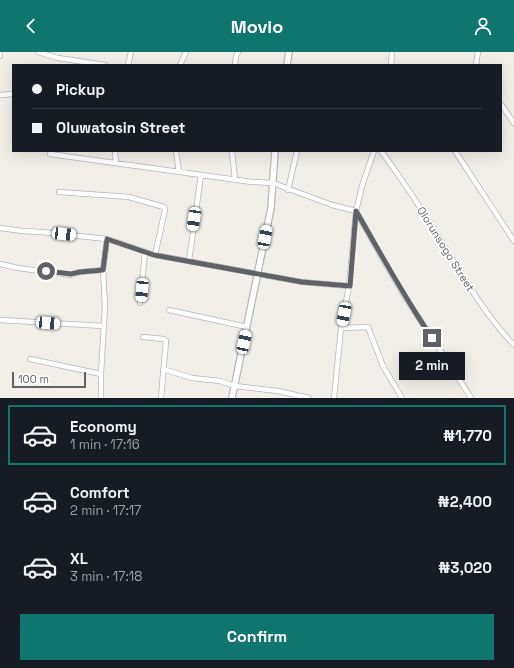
<!DOCTYPE html>
<meta charset="utf-8">
<style>
body{margin:0;font-family:"Space Grotesk",sans-serif;background:#20242c;color:#f1f3f6;height:100vh;display:flex;flex-direction:column;font-size:15px;white-space:nowrap}
*{box-sizing:border-box;margin:0}
p{font-size:13px;color:#9ea1a6}
.icon{flex:none;width:22px;height:22px;fill:none;stroke:currentColor;stroke-width:2;stroke-linecap:round;stroke-linejoin:round}
.map{position:relative;height:346px;overflow:hidden}
.drawer{display:flex;flex-direction:column;background:#171b24;flex:1}
.drawer>*{flex:none}
.hud{position:absolute;left:12px;top:12px;width:490px;height:88px;border-radius:0px;box-shadow:0 4px 16px #0002;display:grid;align-content:center;height:88px;padding:0 20px;background:#171b24}
.scale{position:absolute;left:12px;bottom:10px;width:74px;box-sizing:border-box;padding-left:4px;border:2px solid #5f6368;border-top:0;font-size:11px;line-height:14px;white-space:nowrap;color:#5f6368;-webkit-text-stroke:3px #fff;paint-order:stroke}
.end{position:absolute;width:18px;height:18px;margin:-9px;border:5px solid #5f6368;background:#fff;box-shadow:0 0 0 2px #fff}
.from{border-radius:50%}
.bubble{position:absolute;height:28px;border-radius:0px;background:#171b24;box-shadow:0 4px 16px #0002;font-size:13px;font-weight:700;line-height:28px;text-align:center}
.car{position:absolute;width:12px;height:24px;margin:-12px -6px;border-radius:5px;box-shadow:0 0 3px 1px #0007;background:linear-gradient(#fff 24%,#345 0 40%,#fff 0 76%,#345 0 86%,#fff 0)}
.hud b{display:flex;align-items:center;gap:14px;height:38px;font-size:15px}
.hud b+b{border-top:1px solid #363941}
.hud i{width:10px;height:10px;background:#f1f3f6}
ul{padding:7px 0 0;list-style:none}
li{display:flex;align-items:center;gap:12px;height:60px;margin:0 8px 6px;padding:0 12px;border:2px solid transparent;border-radius:0px}
li div{flex:1}
li b{display:block;font-size:15px}
li em{font-style:normal;font-weight:700}
li.selected{border-color:#0f766e}
li>.icon{width:36px;height:36px;stroke-width:1.5}
.action{display:flex;gap:8px;margin-top:auto;padding:8px 20px}
.action a{flex:1;height:46px;border-radius:0px;background:#0f766e;color:#fff;font-size:16px;font-weight:700;line-height:46px;text-align:center}
header{display:flex;justify-content:space-between;align-items:center;height:52px;padding:0 20px;background:#0f766e;color:#fff;font-size:18px;font-weight:700}
.map>svg:first-child{display:block}
.lines{fill:none;stroke-linecap:round;stroke-linejoin:round}
.minor-casing{stroke:#b5b8bc;stroke-width:6}
.tertiary-casing{stroke:#b5b8bc;stroke-width:8}
.minor{stroke:#fff;stroke-width:4.5}
.tertiary{stroke:#fff;stroke-width:5.5}
.route{stroke:#5f6368;stroke-width:5}
.labels{text-anchor:middle;stroke-width:3.5;stroke-linejoin:round;paint-order:stroke}
.street-label{font-size:11px;fill:#5f6368;stroke:#fff}
</style>
<header><svg class="icon" aria-label="back" viewBox="0 0 24 24"><path d="M15 5l-7 7 7 7"/></svg>Movio<svg class="icon" aria-label="person" viewBox="0 0 24 24"><circle cx="12" cy="8" r="4"/><path d="M4 21q1-7 8-7t8 7"/></svg></header>
<div class="map">
<svg width="514" height="346" viewBox="0 0 514 346">
<rect width="100%" height="100%" fill="#f1efe8"/>
<g class="lines">
<defs>
<path id="minor" d="M38 0 58 6 105 13
M0 4V0
M128 13 131 0
M180 13 186 0
M235 13 236 4 238 0
M391 13 392 0
M476 13 478 0
M0 43 13 42
M501 52 514 71
M115 99 116 111
M176 99 179 120
M232 99 235 128
M381 99C405 131 426 164 447 198 467 231 487 265 514 293
M455 99 514 189
M50 102 252 130 273 131 332 153 356 159C374 191 391 224 411 254 431 285 452 315 471 346
M288 138 297 99
M59 140 129 145 164 155 165 158 155 203
M0 176 23 179 41 180 107 187 155 203 302 230 349 234
M189 209 201 123
M0 212 18 216 71 223 80 220 103 218
M140 251 145 200
M169 258 247 275
M0 268 104 274
M341 276 368 275 383 314 402 346
M143 285 164 287 166 289 161 346
M30 307 101 322
M163 317 192 326 220 329 235 334 278 339 309 346
M101 346V322L105 254 103 218 107 187
M334 346 341 276 349 234 356 159 362 134 374 99"/>
<path id="tertiary" d="M287 13 289 0
M232 346 271 156 275 99"/>
</defs>
<!-- minor casing -->
<use href="#minor" class="minor-casing"/>
<!-- tertiary casing -->
<use href="#tertiary" class="tertiary-casing"/>
<!-- minor -->
<use href="#minor" class="minor"/>
<!-- tertiary -->
<use href="#tertiary" class="tertiary"/>
</g>
<g class="lines">
<!-- route -->
<path class="route" d="M46 219 71 222 80 220 103 218 107 187 154 203 302 230 350 234 356 159C381 202 404 245 432 286"/>
</g>
<g class="labels">
<!-- street labels -->
<g class="street-label">
<text transform="translate(446 197) rotate(58)" y="4">Olorunsogo Street</text>
</g>
</g>
</svg>
<div class="scale">100 m</div>
<i class="end from" style="left:46px;top:219px"></i>
<i class="end" style="left:432px;top:286px"></i>
<div class="bubble" style="left:399px;top:300px;width:66px">2 min</div>
<i class="car" style="left:194px;top:167px;rotate:188deg"></i>
<i class="car" style="left:64px;top:182px;rotate:96deg"></i>
<i class="car" style="left:265px;top:185px;rotate:11deg"></i>
<i class="car" style="left:142px;top:238px;rotate:185deg"></i>
<i class="car" style="left:344px;top:262px;rotate:191deg"></i>
<i class="car" style="left:48px;top:271px;rotate:94deg"></i>
<i class="car" style="left:244px;top:290px;rotate:12deg"></i>
<div class="hud">
<b><i class="from"></i>Pickup</b>
<b><i></i>Oluwatosin Street</b>
</div>
</div>
<section class="drawer">
<ul>
<li class="selected"><svg class="icon" aria-label="car" viewBox="0 0 24 24"><path d="M5 17H2v-5l4-1 3-4h7l3 4 3 1v5h-3M9 17h6M6 11h13"/><circle cx="7" cy="17" r="2"/><circle cx="17" cy="17" r="2"/></svg><div><b>Economy</b><p>1 min · 17:16</p></div><em>₦1,770</em></li>
<li><svg class="icon" aria-label="car" viewBox="0 0 24 24"><path d="M5 17H2v-5l4-1 3-4h7l3 4 3 1v5h-3M9 17h6M6 11h13"/><circle cx="7" cy="17" r="2"/><circle cx="17" cy="17" r="2"/></svg><div><b>Comfort</b><p>2 min · 17:17</p></div><em>₦2,400</em></li>
<li><svg class="icon" aria-label="car" viewBox="0 0 24 24"><path d="M5 17H2v-5l4-1 3-4h7l3 4 3 1v5h-3M9 17h6M6 11h13"/><circle cx="7" cy="17" r="2"/><circle cx="17" cy="17" r="2"/></svg><div><b>XL</b><p>3 min · 17:18</p></div><em>₦3,020</em></li>
</ul>
<div class="action"><a>Confirm</a></div>
</section>
